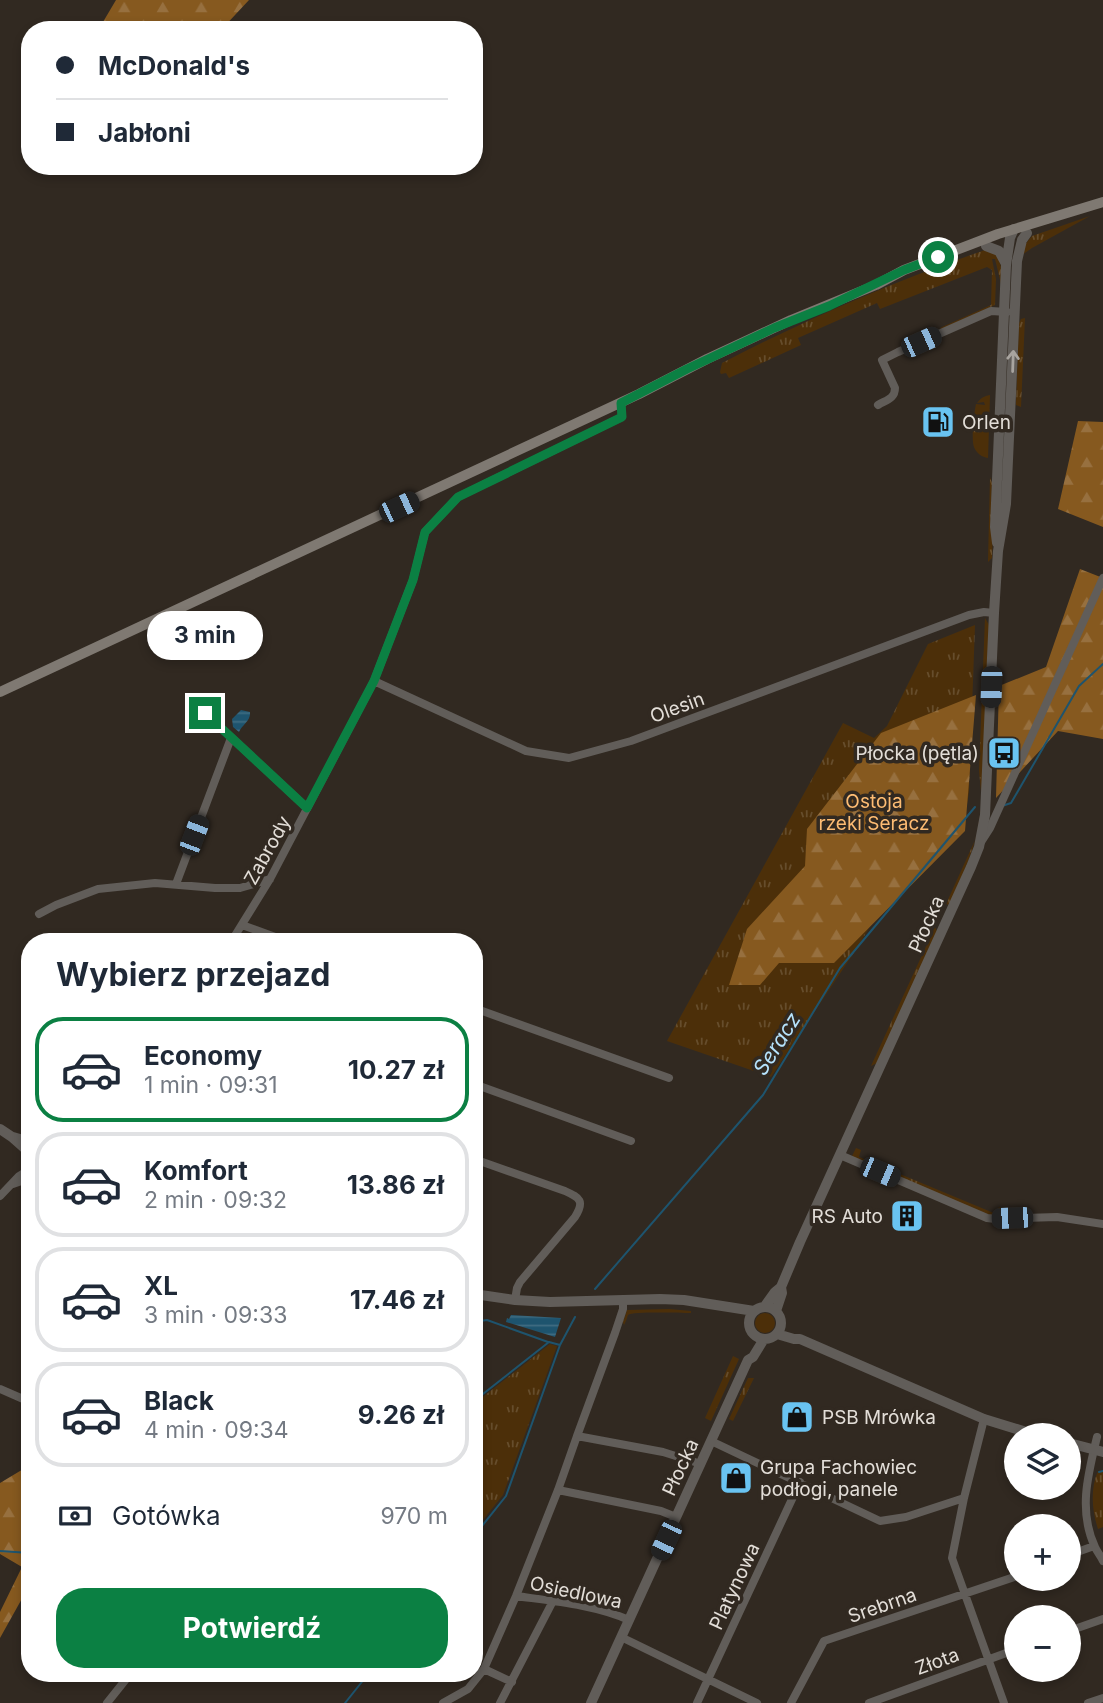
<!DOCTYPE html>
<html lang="pl">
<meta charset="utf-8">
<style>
body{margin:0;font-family:Inter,sans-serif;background:#f2f2f3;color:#1f2937;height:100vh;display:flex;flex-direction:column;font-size:26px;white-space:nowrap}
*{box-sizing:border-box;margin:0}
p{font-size:23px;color:#747a83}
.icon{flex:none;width:38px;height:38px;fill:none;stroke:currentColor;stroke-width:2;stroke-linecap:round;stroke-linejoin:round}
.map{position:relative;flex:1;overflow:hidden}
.details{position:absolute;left:21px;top:933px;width:462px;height:749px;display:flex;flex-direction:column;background:#fff;border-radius:28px;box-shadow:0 4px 10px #0003}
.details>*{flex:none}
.hud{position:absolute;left:21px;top:21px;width:462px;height:154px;border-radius:28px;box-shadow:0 4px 10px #0003;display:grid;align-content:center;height:154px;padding:0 35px;background:#fff}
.controls{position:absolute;left:1004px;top:1423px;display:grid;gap:14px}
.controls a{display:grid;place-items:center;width:77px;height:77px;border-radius:50%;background:#fff;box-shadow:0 4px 10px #0003;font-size:35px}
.end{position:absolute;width:32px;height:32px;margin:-16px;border:9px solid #0b8043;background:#fff;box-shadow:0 0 0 4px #fff}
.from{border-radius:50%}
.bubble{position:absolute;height:49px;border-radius:24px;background:#fff;box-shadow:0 4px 10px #0003;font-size:23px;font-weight:700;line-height:49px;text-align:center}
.car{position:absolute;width:21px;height:42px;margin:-21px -10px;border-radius:9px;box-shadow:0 0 5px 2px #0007;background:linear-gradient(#222 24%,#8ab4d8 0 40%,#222 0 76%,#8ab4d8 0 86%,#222 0)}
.hud b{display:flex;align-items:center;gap:24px;height:66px;font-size:26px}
.hud b+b{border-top:2px solid #e0e1e3}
.hud i{width:18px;height:18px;background:#1f2937}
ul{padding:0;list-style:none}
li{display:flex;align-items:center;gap:21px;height:105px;margin:0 14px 10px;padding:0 21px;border:4px solid #e0e1e3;border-radius:28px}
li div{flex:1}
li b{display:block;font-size:26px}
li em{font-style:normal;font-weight:700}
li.active{border-color:#0b8043}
li>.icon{width:63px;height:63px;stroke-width:1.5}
h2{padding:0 35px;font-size:32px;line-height:84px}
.pay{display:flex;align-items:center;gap:18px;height:77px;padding:0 35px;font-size:26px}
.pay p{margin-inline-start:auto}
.action{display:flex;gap:14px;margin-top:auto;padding:14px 35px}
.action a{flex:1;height:80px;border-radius:28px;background:#0b8043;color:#fff;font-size:28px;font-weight:700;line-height:80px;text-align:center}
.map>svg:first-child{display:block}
.grass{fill:url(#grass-tufts)}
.forest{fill:url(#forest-firs)}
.water{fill:url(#water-rules)}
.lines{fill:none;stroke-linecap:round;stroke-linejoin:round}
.stream{stroke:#1e546e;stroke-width:2}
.minor{stroke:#615d59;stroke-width:8}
.tertiary{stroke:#615d59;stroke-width:10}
.secondary{stroke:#7f7972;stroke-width:10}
.oneway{stroke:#a8a49f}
.route{stroke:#0b8043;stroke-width:9}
.labels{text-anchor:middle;stroke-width:7;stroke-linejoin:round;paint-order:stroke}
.poi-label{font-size:19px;fill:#e3ded8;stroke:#312921;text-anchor:start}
.street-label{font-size:19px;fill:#e3ded8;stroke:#312921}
.park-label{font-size:19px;fill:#fdbc73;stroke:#312921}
.water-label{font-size:21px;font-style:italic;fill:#b6e3fd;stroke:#312921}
</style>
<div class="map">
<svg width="1103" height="1703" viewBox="0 0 1103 1703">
<defs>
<pattern id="grass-tufts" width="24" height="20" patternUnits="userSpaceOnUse" patternTransform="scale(1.75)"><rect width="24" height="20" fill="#4c2f09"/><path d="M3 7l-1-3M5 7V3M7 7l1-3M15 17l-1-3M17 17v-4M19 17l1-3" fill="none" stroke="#664d2c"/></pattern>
<pattern id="forest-firs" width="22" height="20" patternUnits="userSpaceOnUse" patternTransform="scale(1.75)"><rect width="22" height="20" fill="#86591f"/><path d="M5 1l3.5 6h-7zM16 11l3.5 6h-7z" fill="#97703f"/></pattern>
<pattern id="water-rules" width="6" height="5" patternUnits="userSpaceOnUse" patternTransform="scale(1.75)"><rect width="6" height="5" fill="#1e546e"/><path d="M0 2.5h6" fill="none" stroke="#3f6c82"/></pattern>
</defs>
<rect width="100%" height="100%" fill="#312921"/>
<!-- grass -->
<path class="grass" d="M1090 216 1032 248 1022 255V248L1032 236Z
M985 250 998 256 1002 271 1001 284 995 259H992L996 279 995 305 941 329 940 328 991 305 992 270 987 267 880 309 877 303 798 338 801 345 729 378 726 373 721 374 720 372 722 363C807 319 895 281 985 250Z
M1025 318 1021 407 1016 405V403L1019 323 1021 319Z
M990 395 988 458C982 457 977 454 974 447 971 439 974 413 976 404L985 405 984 402 977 403C981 398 984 396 990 395Z
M990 477 992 483 991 510 993 527 992 558 988 562Z
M985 618 989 625 981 813C976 847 963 874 949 905L946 904 976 838 981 810V791L979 771Z
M975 625 969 792 965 817 881 908 857 948 771 1077 667 1041 843 723 874 738 887 726 928 644Z
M935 927 937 931 936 935 877 1063 871 1066Z
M856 1148 861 1150 859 1157 996 1214 999 1207 1010 1212 1008 1215H990L851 1158Z
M669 1309 691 1311V1313C682 1313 632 1311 628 1315 628 1315 625 1324 624 1325L623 1322 627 1310Z
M755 1323a10 10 0 1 1 20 0a10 10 0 1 1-20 0Z
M550 1344 557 1346 503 1495 474 1531V1404Z
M733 1356 739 1359 711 1421 705 1418Z
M748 1378H754L733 1421 729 1419Z
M1098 1471H1103V1527L1098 1529C1092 1511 1090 1489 1098 1471Z"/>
<!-- forest -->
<path class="forest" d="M116 0H249L221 30H102L103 22Z
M1078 421 1103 422V527L1058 509Z
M1080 569 1103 578V739L1058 731 996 798 999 686 1046 667Z
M976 695 965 831 834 963H779L760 985H729L747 929 805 866 807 829 881 733Z
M30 1465V1588L24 1595 0 1638V1612L22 1567 0 1554V1483Z"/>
<!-- water -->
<path class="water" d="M241 710 250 712C251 721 242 725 239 732L233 727 232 719Z
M511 1315 561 1318 555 1337 506 1322 507 1318 509 1319Z"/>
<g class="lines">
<!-- stream -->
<path class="stream" d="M1002 806 1011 803 1079 686 1103 664
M595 1289 763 1095 840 968 975 807
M474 1326 480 1321 487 1320 548 1342
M474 1401 549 1342 560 1345
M1099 1472 1103 1471
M474 1536 506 1496 560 1345 575 1317
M0 1551 30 1553
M345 1703 369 1673"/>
<!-- minor -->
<path class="minor" d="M878 405C886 400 895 399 895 388L882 360 898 352 991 311 1007 312
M374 681 526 751 569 758 631 741 969 615 984 612 994 613
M205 713 307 808
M987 761H1020
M981 842 990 828 1103 578
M176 884 231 738
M39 914 56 905 98 889 155 883 215 888H240L270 879
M242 925 289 942
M231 942 270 879 374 681 413 580 425 532 458 497 622 417 621 403
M474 1008 669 1078
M474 1084 631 1141
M840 1155 987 1218 995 1219 1057 1217 1103 1224
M474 1159 565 1191C580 1198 585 1201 575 1217L520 1282 517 1288 515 1300
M13 1184 30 1178
M0 1196 19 1176 30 1169
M623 1300V1309L615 1333 577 1436 663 1452 701 1464
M0 1389 30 1402
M984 1419 964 1498 952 1558 1004 1703
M1097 1437C1088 1474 1078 1511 1095 1547 1097 1552 1101 1556 1103 1561
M711 1441 880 1521 906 1517 964 1498
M558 1490 661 1511 676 1517
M1069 1555 1094 1546
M516 1596C552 1601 596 1605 629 1620
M1069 1631 1103 1619
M621 1637 757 1703
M484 1669 512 1682
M107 1703 131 1673
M443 1703 468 1689 484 1669 516 1596 558 1490 577 1436
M500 1703 553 1601
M697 1703 800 1482
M791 1703 824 1641 1017 1576
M869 1703 1017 1649
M1088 1703 1103 1698"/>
<!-- tertiary -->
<path class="tertiary" d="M986 246 999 251 1005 262
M997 543 995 527 1006 265 1010 238 1014 229
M0 1129 12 1137 30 1153
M13 1137 30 1142
M474 1294 515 1300 550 1302 660 1299 684 1300 754 1311
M765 1306 775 1292 781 1287
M749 1323a16 16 0 1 1 32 0a16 16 0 1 1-32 0Z
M776 1311 782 1293 781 1287 800 1242 971 867 979 847 985 815 994 613 998 551 1006 504 1017 261 1022 240 1027 233
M777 1334 794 1339H800L984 1419 1036 1435
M1069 1443 1103 1452
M591 1703 748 1360 753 1357 764 1339"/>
<!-- secondary -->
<path class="secondary" d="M0 692 639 394 707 359 791 320 876 285 904 270 998 234 1103 202"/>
</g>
<!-- one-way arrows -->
<defs><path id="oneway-shaft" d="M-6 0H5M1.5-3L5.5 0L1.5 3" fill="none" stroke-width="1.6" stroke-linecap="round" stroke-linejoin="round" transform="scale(1.75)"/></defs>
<use class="oneway" href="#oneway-shaft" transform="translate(1013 361) rotate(-88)"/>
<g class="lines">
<!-- route -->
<path class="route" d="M205 713 307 808 374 681 413 580 425 532 458 497 622 417 621 403 687 369 774 328 829 306 904 270 938 257"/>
</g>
<!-- icons -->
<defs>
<symbol id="fuel-square" viewBox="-11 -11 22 22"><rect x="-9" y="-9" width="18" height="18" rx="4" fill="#69c3f1" stroke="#312921"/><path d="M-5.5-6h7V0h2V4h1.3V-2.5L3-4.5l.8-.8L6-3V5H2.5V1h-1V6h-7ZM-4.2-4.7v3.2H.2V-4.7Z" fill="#111"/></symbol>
<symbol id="bus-square" viewBox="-11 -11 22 22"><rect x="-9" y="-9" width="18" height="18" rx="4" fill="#69c3f1" stroke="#312921"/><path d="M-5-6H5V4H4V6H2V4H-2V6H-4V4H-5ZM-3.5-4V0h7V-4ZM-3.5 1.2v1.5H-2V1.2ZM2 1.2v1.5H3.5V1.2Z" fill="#111"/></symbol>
<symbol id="building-square" viewBox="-11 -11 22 22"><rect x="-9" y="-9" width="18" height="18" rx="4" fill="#69c3f1" stroke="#312921"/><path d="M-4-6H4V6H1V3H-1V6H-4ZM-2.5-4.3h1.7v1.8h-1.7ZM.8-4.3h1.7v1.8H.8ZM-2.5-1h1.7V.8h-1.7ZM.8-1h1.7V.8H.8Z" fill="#111"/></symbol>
<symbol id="shop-square" viewBox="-11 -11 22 22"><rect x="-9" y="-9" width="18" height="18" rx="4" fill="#69c3f1" stroke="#312921"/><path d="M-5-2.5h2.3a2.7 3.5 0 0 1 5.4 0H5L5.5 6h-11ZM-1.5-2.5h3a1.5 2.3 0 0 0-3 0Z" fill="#111"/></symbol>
</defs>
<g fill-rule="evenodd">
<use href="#fuel-square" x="919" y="403" width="38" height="38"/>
<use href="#bus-square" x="985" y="734" width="38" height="38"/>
<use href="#building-square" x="888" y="1197" width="38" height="38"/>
<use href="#shop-square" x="778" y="1398" width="38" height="38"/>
<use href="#shop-square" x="717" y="1459" width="38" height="38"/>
</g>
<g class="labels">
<!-- poi labels -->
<g class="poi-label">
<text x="962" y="429">Orlen</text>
<text x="979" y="760" text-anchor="end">Płocka (pętla)</text>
<text x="883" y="1223" text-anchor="end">RS Auto</text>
<text x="822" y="1424">PSB Mrówka</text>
<text x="760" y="1474">Grupa Fachowiec<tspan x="760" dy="22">podłogi, panele</tspan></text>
</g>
<!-- street labels -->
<g class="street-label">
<text transform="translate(677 707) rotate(-20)" y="7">Olesin</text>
<text transform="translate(267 850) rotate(-61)" y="7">Zabrody</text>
<text transform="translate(926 924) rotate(-66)" y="7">Płocka</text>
<text transform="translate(680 1467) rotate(-65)" y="7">Płocka</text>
<text transform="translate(734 1586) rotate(-65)" y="7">Platynowa</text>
<text transform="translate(576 1592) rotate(12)" y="7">Osiedlowa</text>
<text transform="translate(882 1605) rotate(-19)" y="7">Srebrna</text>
<text transform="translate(937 1661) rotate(-20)" y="7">Złota</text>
</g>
<!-- park labels -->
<g class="park-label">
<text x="874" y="808">Ostoja<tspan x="874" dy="22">rzeki Seracz</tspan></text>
</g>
<!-- water labels -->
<g class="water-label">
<text transform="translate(777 1044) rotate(-58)" y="7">Seracz</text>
</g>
</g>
</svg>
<div class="controls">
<a><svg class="icon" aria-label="layers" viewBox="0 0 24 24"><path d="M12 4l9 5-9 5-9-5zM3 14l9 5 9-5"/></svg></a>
<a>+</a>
<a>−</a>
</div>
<i class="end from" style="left:938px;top:257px"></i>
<i class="end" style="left:205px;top:713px"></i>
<div class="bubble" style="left:147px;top:611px;width:116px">3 min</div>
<i class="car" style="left:921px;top:342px;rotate:66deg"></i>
<i class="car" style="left:399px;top:507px;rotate:65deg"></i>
<i class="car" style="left:991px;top:687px;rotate:182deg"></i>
<i class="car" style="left:194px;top:835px;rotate:21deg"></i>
<i class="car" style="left:880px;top:1172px;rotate:113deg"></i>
<i class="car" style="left:1012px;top:1218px;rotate:268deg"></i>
<i class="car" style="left:666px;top:1540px;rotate:205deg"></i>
<div class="hud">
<b><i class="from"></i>McDonald's</b>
<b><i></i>Jabłoni</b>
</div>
<section class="details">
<h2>Wybierz przejazd</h2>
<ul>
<li class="active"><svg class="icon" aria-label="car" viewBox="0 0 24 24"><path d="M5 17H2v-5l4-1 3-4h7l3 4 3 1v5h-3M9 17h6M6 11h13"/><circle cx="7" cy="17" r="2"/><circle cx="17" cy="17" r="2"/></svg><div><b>Economy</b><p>1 min · 09:31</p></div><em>10.27 zł</em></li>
<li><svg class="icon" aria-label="car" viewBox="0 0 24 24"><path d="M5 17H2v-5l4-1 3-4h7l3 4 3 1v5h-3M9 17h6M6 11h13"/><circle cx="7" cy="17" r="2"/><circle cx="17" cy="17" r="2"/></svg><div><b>Komfort</b><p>2 min · 09:32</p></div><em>13.86 zł</em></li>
<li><svg class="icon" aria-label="car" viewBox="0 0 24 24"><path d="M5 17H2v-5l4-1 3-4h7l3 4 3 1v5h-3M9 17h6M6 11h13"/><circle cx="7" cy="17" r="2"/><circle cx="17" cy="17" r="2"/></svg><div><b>XL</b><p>3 min · 09:33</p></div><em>17.46 zł</em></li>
<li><svg class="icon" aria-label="car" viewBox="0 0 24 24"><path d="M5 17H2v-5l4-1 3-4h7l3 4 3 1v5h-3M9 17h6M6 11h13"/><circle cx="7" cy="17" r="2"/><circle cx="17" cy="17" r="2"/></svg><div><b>Black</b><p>4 min · 09:34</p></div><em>9.26 zł</em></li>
</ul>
<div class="pay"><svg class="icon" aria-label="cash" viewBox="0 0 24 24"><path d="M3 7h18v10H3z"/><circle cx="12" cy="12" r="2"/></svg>Gotówka<p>970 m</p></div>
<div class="action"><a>Potwierdź</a></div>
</section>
</div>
